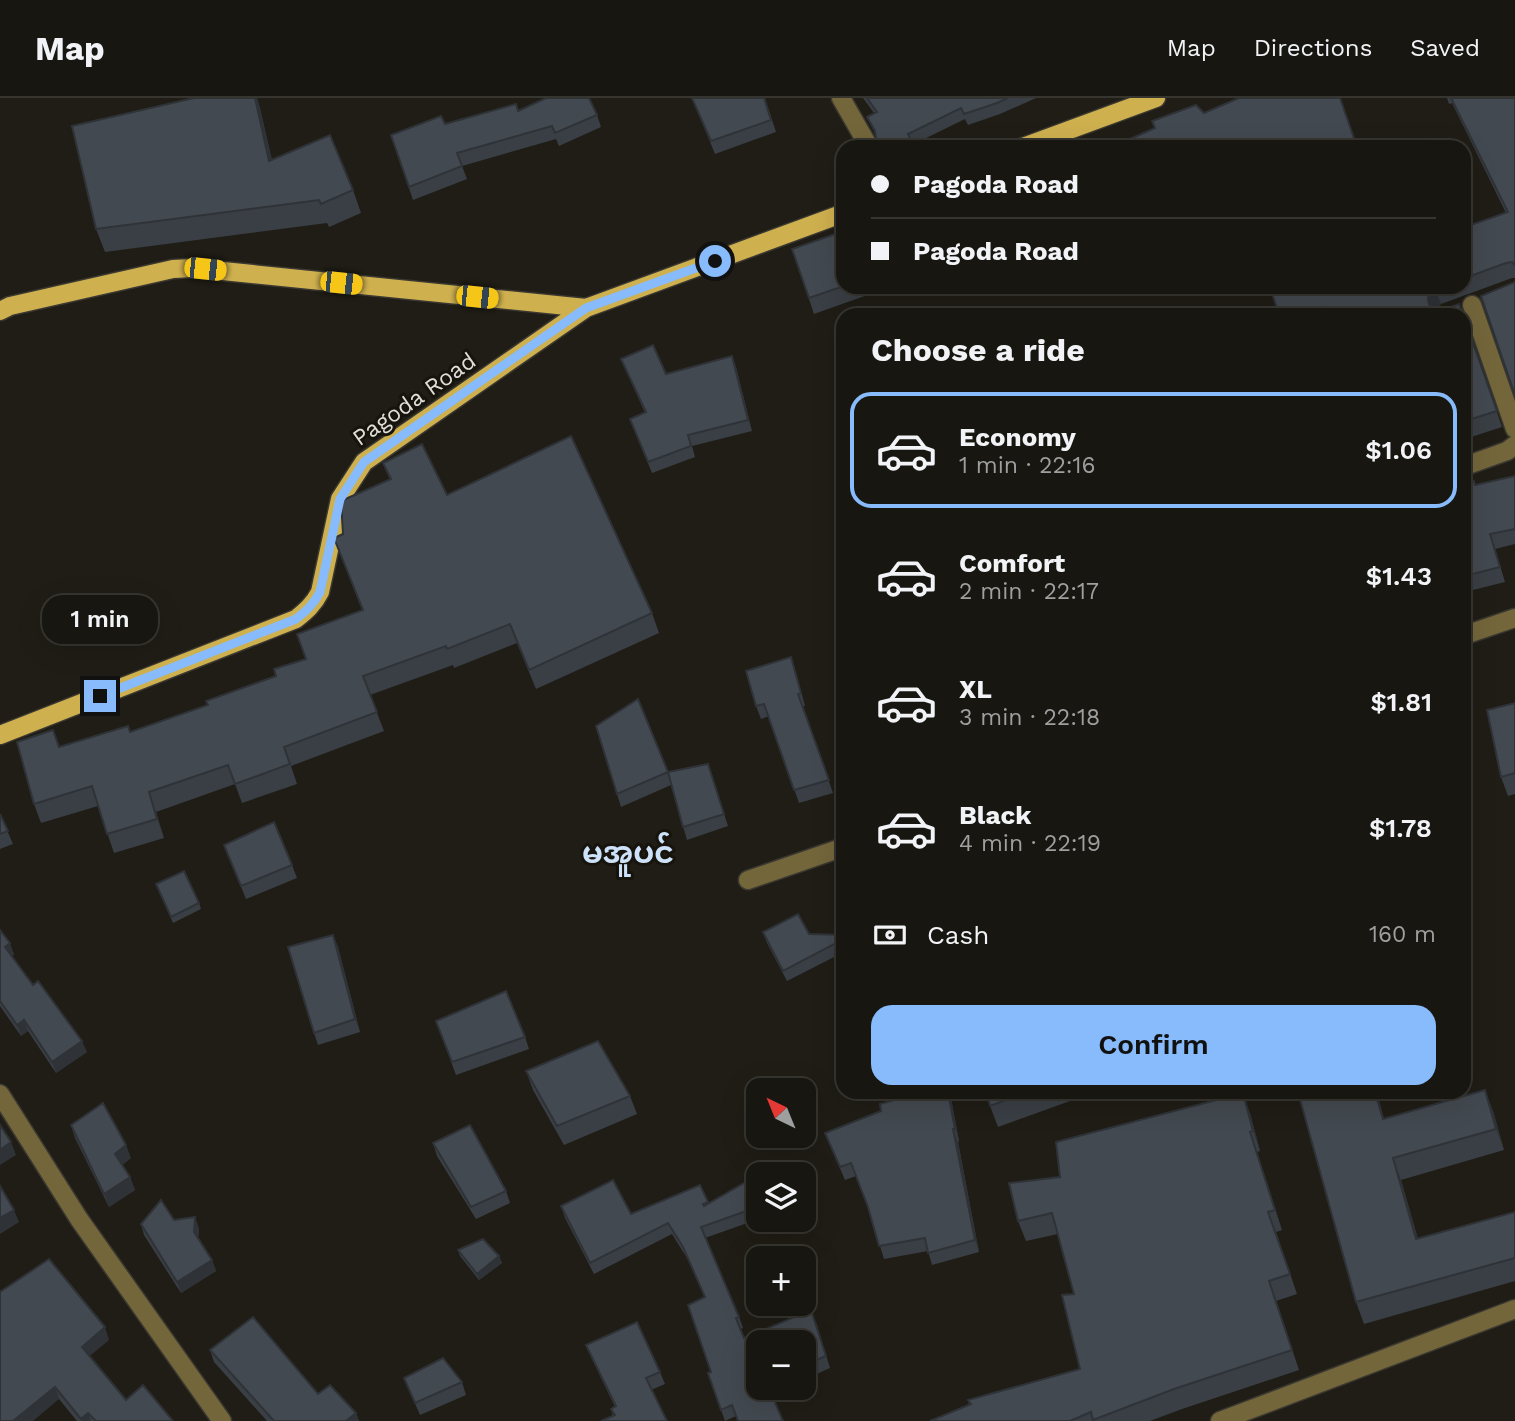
<!DOCTYPE html>
<meta charset="utf-8">
<style>
body{margin:0;font-family:"Work Sans","Noto Sans Myanmar",sans-serif;background:#24231e;color:#f1f3f6;height:100vh;display:flex;flex-direction:column;font-size:26px;white-space:nowrap}
*{box-sizing:border-box;margin:0}
p{font-size:23px;color:#9e9f9f}
.icon{flex:none;width:38px;height:38px;fill:none;stroke:currentColor;stroke-width:2;stroke-linecap:round;stroke-linejoin:round}
.map{position:relative;flex:1;overflow:hidden}
.drawer{position:absolute;left:836px;top:210px;width:635px;height:791px;display:flex;flex-direction:column;background:#171610;border-radius:21px;box-shadow:0 7px 28px #0002,0 0 0 2px #363530}
.drawer>*{flex:none}
.guide{position:absolute;left:836px;top:42px;width:635px;height:154px;border-radius:21px;box-shadow:0 7px 28px #0002,0 0 0 2px #363530;display:grid;align-content:center;height:154px;padding:0 35px;background:#171610}
.needle{width:46px;rotate:317deg}
.tools{position:absolute;left:746px;top:980px;display:grid;gap:14px}
.tools a{display:grid;place-items:center;width:70px;height:70px;border-radius:14px;background:#171610;box-shadow:0 7px 28px #0002,0 0 0 2px #363530;font-size:35px}
.end{position:absolute;width:32px;height:32px;margin:-16px;border:9px solid #87bbfb;background:#111;box-shadow:0 0 0 4px #111}
.from{border-radius:50%}
.bubble{position:absolute;height:49px;border-radius:21px;background:#171610;box-shadow:0 7px 28px #0002,0 0 0 2px #363530;font-size:23px;font-weight:600;line-height:49px;text-align:center}
.car{position:absolute;width:21px;height:42px;margin:-21px -10px;border-radius:9px;box-shadow:0 0 5px 2px #0007;background:linear-gradient(#f5c518 24%,#345 0 40%,#f5c518 0 76%,#345 0 86%,#f5c518 0)}
.guide b{display:flex;align-items:center;gap:24px;height:66px;font-size:26px}
.guide b+b{border-top:2px solid #363530}
.guide i{width:18px;height:18px;background:#f1f3f6}
ul{padding:0;list-style:none}
li{display:flex;align-items:center;gap:21px;height:116px;margin:0 14px 10px;padding:0 21px;border:4px solid transparent;border-radius:21px}
li div{flex:1}
li b{display:block;font-size:26px}
li em{font-style:normal;font-weight:600}
li.current{border-color:#87bbfb}
li>.icon{width:63px;height:63px;stroke-width:1.5}
h2{padding:0 35px;font-size:32px;line-height:84px}
.pay{display:flex;align-items:center;gap:18px;height:77px;padding:0 35px;font-size:26px}
.pay p{margin-inline-start:auto}
.cta{display:flex;gap:14px;margin-top:auto;padding:14px 35px}
.cta a{flex:1;height:80px;border-radius:21px;background:#87bbfb;color:#111;font-size:28px;font-weight:600;line-height:80px;text-align:center}
header{display:flex;align-items:center;gap:42px;box-sizing:border-box;height:98px;padding:0 35px;background:#171610;border-bottom:2px solid #363530}
header strong{font-size:33px}
nav{display:flex;gap:38px;margin-inline-start:auto;font-size:24px}
.map>svg:first-child{display:block}
.lines{fill:none;stroke-linecap:round;stroke-linejoin:round}
.minor-casing{stroke:#3a3830;stroke-width:21}
.major-casing{stroke:#3a3830;stroke-width:21}
.minor{stroke:#74663b;stroke-width:18}
.major{stroke:#cfb04f;stroke-width:18}
.wall{fill:#3a3f45}
.shaded-wall{fill:#2f3338}
.building{fill:#434950;stroke:#2f3338;stroke-width:2}
.route{stroke:#87bbfb;stroke-width:9}
.labels{text-anchor:middle;stroke-width:6;stroke-linejoin:round;paint-order:stroke}
.street-label{font-size:23px;fill:#e0ded9;stroke:#16140c}
.district-label{font-size:30px;font-weight:bold;fill:#cde1f9;stroke:#16140c}
</style>
<header>
<strong>Map</strong>
<nav><a>Map</a><a>Directions</a><a>Saved</a></nav>
</header>
<div class="map">
<svg width="1515" height="1323" viewBox="0 0 1515 1323">
<rect width="100%" height="100%" fill="#1f1d15"/>
<g class="lines">
<defs>
<path id="minor" d="M841 0 869 49
M1472 207 1515 331
M1465 368 1507 353 1515 347
M1465 537 1515 520
M748 782 844 749
M0 996 79 1121 222 1323
M1220 1323 1515 1211"/>
<path id="major" d="M1023 49 1156 0
M0 213 10 208 173 171 193 170 586 210
M0 637 296 521C306 513 314 506 320 494L340 401 364 364 586 210 844 115"/>
</defs>
<!-- minor casing -->
<use href="#minor" class="minor-casing"/>
<!-- major casing -->
<use href="#major" class="major-casing"/>
<!-- minor -->
<use href="#minor" class="minor"/>
<!-- major -->
<use href="#major" class="major"/>
</g>
<!-- wall -->
<path class="wall" d="M194 0H257L260 10 272 62 353 92 361 115 329 129 327 125 105 154 96 131Z
M692 0H765L776 34 715 56Z
M863 0H1036L1000 16 968 27 965 21 914 46 915 49H879L876 38 867 19 874 15Z
M1447 0H1515V180H1512L1441 206 1436 211 1463 217H1279L1270 189H1465V129L1506 115 1452 5 1449 6Z
M519 12 597 17 601 29 559 48 556 41 462 68 467 81 413 102 391 37Z
M844 133V189H890L814 216 792 151Z
M1465 221 1502 329 1465 341Z
M732 258 736 269 752 333 692 348 695 359 652 375 630 321 645 315 621 261 666 276Z
M383 365 447 397 652 515 659 535 536 591 517 545 454 570 453 567 370 597 384 633 291 668 297 686 242 705 235 686 156 714 164 740 114 755 98 708 41 725 34 706 59 649 130 634 208 607 276 578 306 561 362 512 334 440 343 436 390 382Z
M1515 378V446L1495 451 1505 484 1465 494V386L1476 387Z
M795 572 805 608H803L833 695 799 705 769 618 761 621 756 608Z
M1515 605V696L1508 698 1501 679Z
M708 666 728 728 687 742 671 687 621 709 617 696 668 674Z
M0 716 13 746 0 751Z
M224 747 292 767 297 780 246 801Z
M156 786 199 805 201 811 173 825Z
M0 832 14 856 12 858 33 887 87 954 56 975 28 933 21 938 0 908Z
M763 834 844 837V854L787 883 767 845Z
M333 837 338 849 360 934 318 947 314 935Z
M436 923 525 939 529 951 456 977Z
M526 973 630 998 637 1016 564 1047 533 992Z
M922 994H949L951 1000 959 1043 958 1044 979 1154 932 1167 928 1153 884 1161 869 1112 856 1078 845 1082 825 1035 881 1013Z
M987 994H1095L998 1029 990 1008Z
M1493 1013 1504 1052 1401 1082 1418 1141 1515 1114V1183L1364 1226 1356 1204 1384 1020Z
M1250 1015 1260 1053 1257 1054 1282 1132 1276 1134 1297 1196 1276 1203 1299 1272 1182 1311 1150 1323H930L969 1307 968 1302 1080 1271 1074 1196 1058 1136 1026 1143 1018 1123 1060 1079Z
M71 1027 131 1060 122 1067 130 1079 135 1092 109 1109 75 1040Z
M433 1045 506 1093 510 1105 476 1121 437 1058Z
M758 1077V1122H762L754 1127 753 1123 705 1140 739 1219 743 1230 741 1231 744 1240 816 1224 830 1270 803 1282V1244L758 1290H785L771 1296 736 1318 725 1323 708 1275 711 1274 705 1199 687 1160 672 1136 594 1176 565 1120 561 1108 631 1116 700 1087 708 1105Z
M174 1122 199 1130 198 1141 212 1162 216 1173 181 1195 144 1137 141 1126Z
M458 1152 499 1158 502 1165 479 1182 460 1158Z
M109 1242 89 1258 126 1302 173 1323H77L59 1301 0 1323Z
M586 1247 660 1274 665 1286 651 1292 613 1318 611 1311 615 1309 591 1259Z
M210 1252 318 1296 356 1315 359 1323H267L214 1264Z
M404 1280 462 1284 466 1297 420 1317Z"/>
<!-- shaded-wall -->
<path class="shaded-wall" d="M255 0H257L260 10 277 86 269 63Z
M1435 191 1441 206 1436 210 1434 216 1429 206 1428 200 1430 195Z
M732 258 736 269 752 333 748 322Z
M149 694 156 714 164 740 157 721Z
M333 837 338 849 360 934 355 921Z
M10 845 14 856 9 860 5 849Z
M24 922 28 933 21 938 17 927Z
M82 943 87 954 56 975 52 964Z
M1485 992 1493 1013 1504 1052 1496 1031Z
M948 994H949L951 1000 959 1043 955 1031Z
M1375 994H1377L1390 1043 1383 1021Z
M1243 995 1250 1015 1260 1053 1253 1033Z
M953 1031 958 1044 979 1154 975 1142Z
M1250 1034 1257 1054 1282 1132 1275 1112Z
M11 1044 16 1057 0 1067V1052Z
M126 1047 131 1060 119 1069 115 1056Z
M1393 1060 1401 1082 1424 1163 1416 1141Z
M130 1079 135 1092 109 1109 104 1096Z
M758 1111V1122H762L754 1127 750 1116Z
M14 1112 19 1124 0 1136V1120Z
M195 1119 199 1130 198 1145 194 1134Z
M499 1158 502 1165 479 1182 477 1176Z
M212 1162 216 1173 181 1195 177 1184Z
M105 1229 109 1242 86 1261 82 1249Z
M55 1289 59 1301 33 1323H13Z
M88 1315 91 1323H82L81 1321Z
M356 1315 359 1323H346Z"/>
<!-- building -->
<path class="building" d="M194 0H255L269 63 330 37 353 92 321 106 319 102 96 131 72 28Z
M546 0H589L597 17 555 35 552 28 457 55 462 68 409 89 391 37 441 18 445 26 516 6 518 13Z
M692 0H764L771 22 711 43Z
M867 0H1008L997 5 964 16 961 10 908 36 913 46 907 49H880L876 41 875 33 867 19 877 14Z
M1239 0H1340L1357 49H1112L1155 30 1152 23 1196 7 1204 15Z
M1451 0H1515V167L1512 164 1506 165 1465 180V129L1508 114Z
M844 133V188L809 200 792 151Z
M1515 184V297L1481 198Z
M1270 189H1440L1430 195 1428 200 1429 206 1433 211 1443 212 1459 206 1463 217H1329L1326 209 1305 217H1279Z
M1465 222 1497 313 1465 323Z
M653 247 666 276 732 258 748 322 688 337 691 348 648 364 630 321 646 314 621 261Z
M571 338 652 515 529 572 510 526 447 551 446 548 363 578 377 614 284 649 290 666 235 686 228 667 149 694 157 721 107 736 92 688 34 706 17 644 53 632 59 649 128 628 130 634 208 607 206 603 276 578 274 571 306 561 297 536 363 512 334 440 343 436 341 403 391 381 383 365 422 346 447 397Z
M1515 378V431L1490 436 1500 469 1465 478V386L1474 383 1475 387Z
M791 559 801 595 798 596 829 682 794 692 764 606 756 608 746 573Z
M638 601 668 674 617 696 596 628Z
M1515 605V675L1501 679 1487 612Z
M708 666 724 716 683 729 668 674Z
M0 716 8 733 0 736Z
M274 724 292 767 241 788 224 747Z
M184 773 199 805 171 819 156 786Z
M798 816 809 836 844 837V841L783 873 763 834Z
M0 832 10 845 5 849 33 887 38 883 82 943 52 964 24 922 17 927 0 903Z
M333 837 355 921 314 935 288 849Z
M506 893 525 939 452 964 436 923Z
M598 943 630 998 557 1028 526 973Z
M1485 992 1496 1031 1393 1060 1416 1141 1515 1114V1160L1356 1204 1298 994H1375L1383 1021Z
M922 994H948L955 1031H953L975 1142 928 1155 925 1140 879 1148 868 1109 851 1065 840 1069 825 1035 881 1013 880 1006Z
M987 994H1027L990 1008Z
M1243 995 1253 1033 1250 1034 1275 1112 1268 1114 1290 1176 1269 1183 1292 1252 1174 1291 1093 1322 1091 1314 1070 1323H930L971 1306 968 1302 1080 1271 1062 1197 1074 1196 1052 1115 1018 1123 1009 1085 1060 1079 1056 1044Z
M103 1005 126 1047 115 1056 130 1079 104 1096 71 1027Z
M0 1027 11 1044 0 1052Z
M470 1027 506 1093 471 1109 433 1045Z
M758 1077V1111L750 1116 749 1112 701 1129 739 1219 736 1220 744 1240 811 1212 826 1258 803 1268V1244H758V1290H769L783 1323H738L732 1307 721 1312 708 1275 711 1274 688 1207 705 1199 683 1149 668 1125 590 1165 561 1108 613 1082 631 1116 700 1087 708 1104 703 1106 704 1108Z
M0 1088 14 1112 0 1120Z
M161 1102 174 1122 195 1119 194 1134 212 1162 177 1184 141 1126Z
M483 1141 499 1158 477 1176 458 1152Z
M49 1161 105 1229 82 1249 126 1302 143 1287 173 1323H96L88 1315 81 1321 55 1289 13 1323H0V1194Z
M253 1219 318 1296 330 1287 356 1315 346 1323H274L210 1252Z
M637 1224 660 1274 646 1280 667 1323H601L615 1317 611 1311 616 1308 586 1247Z
M443 1260 462 1284 415 1305 404 1280Z"/>
<g class="lines">
<!-- route -->
<path class="route" d="M100 598 296 521C306 513 314 506 320 494L340 401 364 364 586 210 715 163"/>
</g>
<g class="labels">
<!-- street labels -->
<g class="street-label">
<text transform="translate(414 301) rotate(-35)" y="8">Pagoda Road</text>
</g>
<!-- district labels -->
<g class="district-label">
<text x="628" y="765">မအူပင်</text>
</g>
</g>
</svg>
<div class="tools">
<a><svg class="needle" viewBox="-14 -14 28 28"><path d="M0-13l5 13h-10z" fill="#e53935"/><path d="M0 13l5-13h-10z" fill="#9e9f9f"/></svg></a>
<a><svg class="icon" aria-label="layers" viewBox="0 0 24 24"><path d="M12 4l9 5-9 5-9-5zM3 14l9 5 9-5"/></svg></a>
<a>+</a>
<a>−</a>
</div>
<i class="end from" style="left:715px;top:163px"></i>
<i class="end" style="left:100px;top:598px"></i>
<div class="bubble" style="left:42px;top:497px;width:116px">1 min</div>
<i class="car" style="left:205px;top:171px;rotate:96deg"></i>
<i class="car" style="left:341px;top:185px;rotate:96deg"></i>
<i class="car" style="left:477px;top:199px;rotate:96deg"></i>
<div class="guide">
<b><i class="from"></i>Pagoda Road</b>
<b><i></i>Pagoda Road</b>
</div>
<section class="drawer">
<h2>Choose a ride</h2>
<ul>
<li class="current"><svg class="icon" aria-label="car" viewBox="0 0 24 24"><path d="M5 17H2v-5l4-1 3-4h7l3 4 3 1v5h-3M9 17h6M6 11h13"/><circle cx="7" cy="17" r="2"/><circle cx="17" cy="17" r="2"/></svg><div><b>Economy</b><p>1 min · 22:16</p></div><em>$1.06</em></li>
<li><svg class="icon" aria-label="car" viewBox="0 0 24 24"><path d="M5 17H2v-5l4-1 3-4h7l3 4 3 1v5h-3M9 17h6M6 11h13"/><circle cx="7" cy="17" r="2"/><circle cx="17" cy="17" r="2"/></svg><div><b>Comfort</b><p>2 min · 22:17</p></div><em>$1.43</em></li>
<li><svg class="icon" aria-label="car" viewBox="0 0 24 24"><path d="M5 17H2v-5l4-1 3-4h7l3 4 3 1v5h-3M9 17h6M6 11h13"/><circle cx="7" cy="17" r="2"/><circle cx="17" cy="17" r="2"/></svg><div><b>XL</b><p>3 min · 22:18</p></div><em>$1.81</em></li>
<li><svg class="icon" aria-label="car" viewBox="0 0 24 24"><path d="M5 17H2v-5l4-1 3-4h7l3 4 3 1v5h-3M9 17h6M6 11h13"/><circle cx="7" cy="17" r="2"/><circle cx="17" cy="17" r="2"/></svg><div><b>Black</b><p>4 min · 22:19</p></div><em>$1.78</em></li>
</ul>
<div class="pay"><svg class="icon" aria-label="cash" viewBox="0 0 24 24"><path d="M3 7h18v10H3z"/><circle cx="12" cy="12" r="2"/></svg>Cash<p>160 m</p></div>
<div class="cta"><a>Confirm</a></div>
</section>
</div>
